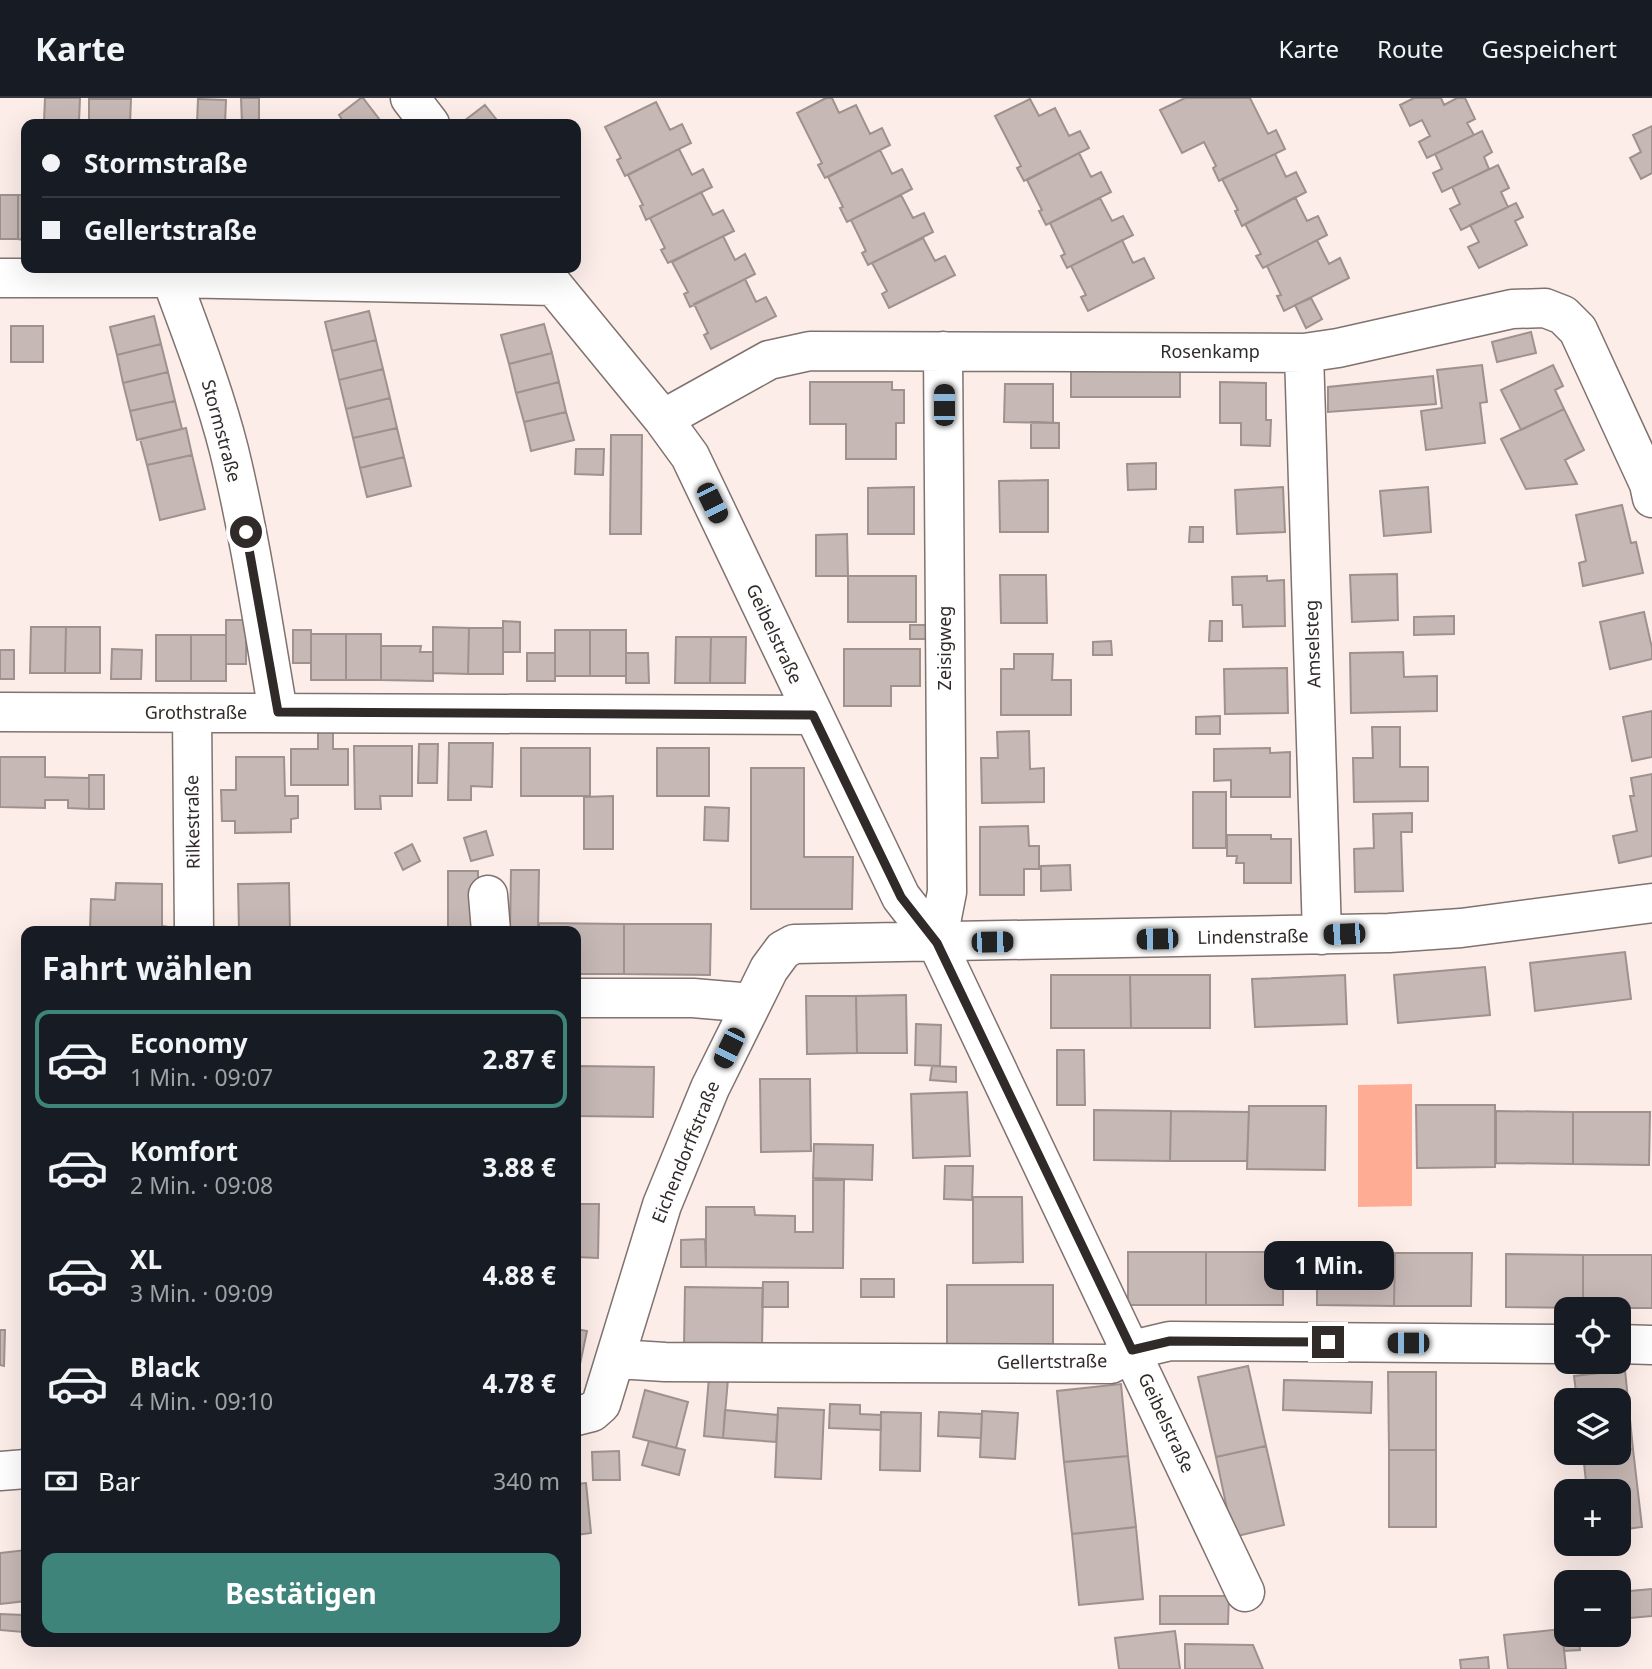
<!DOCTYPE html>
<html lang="de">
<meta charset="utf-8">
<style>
body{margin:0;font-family:"Noto Sans",sans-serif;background:#20242c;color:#f1f3f6;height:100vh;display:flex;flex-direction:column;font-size:26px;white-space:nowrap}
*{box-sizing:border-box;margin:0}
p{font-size:23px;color:#9ea1a6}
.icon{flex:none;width:38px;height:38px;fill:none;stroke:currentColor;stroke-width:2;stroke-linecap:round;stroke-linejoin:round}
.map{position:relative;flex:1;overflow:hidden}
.side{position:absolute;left:21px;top:828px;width:560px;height:721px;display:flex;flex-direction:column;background:#171b24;border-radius:14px;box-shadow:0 7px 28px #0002}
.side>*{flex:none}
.hud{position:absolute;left:21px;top:21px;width:560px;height:154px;border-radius:14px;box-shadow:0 7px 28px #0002;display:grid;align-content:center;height:154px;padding:0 21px;background:#171b24}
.controls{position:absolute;left:1554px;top:1199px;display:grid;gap:14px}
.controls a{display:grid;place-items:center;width:77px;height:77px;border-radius:14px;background:#171b24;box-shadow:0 7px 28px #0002;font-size:35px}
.end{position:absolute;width:32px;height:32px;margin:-16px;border:9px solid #302b29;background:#fff;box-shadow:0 0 0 4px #fff}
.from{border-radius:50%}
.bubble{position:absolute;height:49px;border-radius:14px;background:#171b24;box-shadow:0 7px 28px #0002;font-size:23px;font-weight:700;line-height:49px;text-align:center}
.car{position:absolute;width:21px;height:42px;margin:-21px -10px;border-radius:9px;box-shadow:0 0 5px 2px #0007;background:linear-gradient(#222 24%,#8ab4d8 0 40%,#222 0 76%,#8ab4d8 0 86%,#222 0)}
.hud b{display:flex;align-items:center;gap:24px;height:66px;font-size:26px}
.hud b+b{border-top:2px solid #363941}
.hud i{width:18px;height:18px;background:#f1f3f6}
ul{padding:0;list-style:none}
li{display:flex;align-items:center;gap:21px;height:98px;margin:0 14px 10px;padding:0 7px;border:4px solid transparent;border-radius:14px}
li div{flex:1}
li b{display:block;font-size:26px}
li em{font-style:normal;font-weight:700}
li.active{border-color:#3e847a}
li>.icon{width:63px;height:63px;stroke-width:1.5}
h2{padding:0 21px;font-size:32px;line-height:84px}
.pay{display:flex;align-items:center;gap:18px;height:77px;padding:0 21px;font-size:26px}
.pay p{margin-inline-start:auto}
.action{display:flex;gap:14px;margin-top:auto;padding:14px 21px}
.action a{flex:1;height:80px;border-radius:14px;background:#3e847a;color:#fff;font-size:28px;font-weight:700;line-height:80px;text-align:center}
header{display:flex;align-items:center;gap:42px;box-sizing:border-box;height:98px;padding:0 35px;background:#171b24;border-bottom:2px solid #363941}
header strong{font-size:33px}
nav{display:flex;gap:38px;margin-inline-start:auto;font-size:24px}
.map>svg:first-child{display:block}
.green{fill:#ffac95}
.building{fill:#c6b8b4;stroke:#9e918e;stroke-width:2}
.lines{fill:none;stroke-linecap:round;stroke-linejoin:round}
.minor-casing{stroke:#7f726f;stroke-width:41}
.minor{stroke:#fff;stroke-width:38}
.route{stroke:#302b29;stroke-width:9}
.labels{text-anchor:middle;stroke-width:5;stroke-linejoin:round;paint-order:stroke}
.street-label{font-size:18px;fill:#302b29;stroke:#fefefe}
</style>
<header>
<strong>Karte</strong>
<nav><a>Karte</a><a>Route</a><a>Gespeichert</a></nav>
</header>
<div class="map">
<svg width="1652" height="1571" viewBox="0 0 1652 1571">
<rect width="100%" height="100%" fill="#fcede9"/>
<!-- green -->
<path class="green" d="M1412 986V1108L1358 1109V987Z"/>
<!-- building -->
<path class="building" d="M45 0H80L79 24H44Z
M241 0H259V26H242Z
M361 0H363L383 26H345L339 17Z
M826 0H832L839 15 856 7 870 36 882 30 890 47 825 80 818 67 822 65 797 15Z
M1185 0H1250L1268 36 1276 32 1285 51 1219 83 1213 70 1216 68 1204 44 1182 55 1160 12Z
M1414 0H1441L1444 7 1457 0H1465L1475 21 1467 25 1474 37 1427 60 1419 44 1430 38 1422 22 1410 28 1400 7Z
M89 1H131L130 26H89Z
M198 1 226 2 225 26H197Z
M1030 1 1039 18 1055 10 1069 38 1080 33 1089 50 1024 83 1017 70 1021 68 995 18Z
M656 4 670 32 682 26 691 45 625 78 617 62 621 60 605 29Z
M485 7 500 26H466L464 23Z
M1652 28V75L1641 81 1630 60 1641 54 1633 37Z
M1482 33 1492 54 1484 59 1489 71 1442 94 1433 75 1442 71 1435 56Z
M679 51 692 77 703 71 712 89 646 122 640 108 643 107 628 77Z
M880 52 892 76 902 71 912 91 847 124 840 110 843 109 828 79Z
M1079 55 1091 79 1101 74 1111 94 1046 127 1039 113 1042 112 1027 82Z
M1275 56 1286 79 1296 74 1306 94 1242 128 1235 113 1238 112 1222 81Z
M1498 67 1509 90 1501 94 1508 109 1461 132 1450 111 1460 106 1452 89Z
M701 94 713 117 723 112 734 133 668 165 661 152 665 150 650 120Z
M0 97H18V141H0Z
M18 97H26V142L18 141Z
M901 97 913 120 924 115 933 134 868 167 862 155 866 153 851 122Z
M1295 99 1307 123 1318 118 1327 137 1263 170 1256 158 1261 156 1245 126Z
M1100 100 1112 123 1123 118 1133 137 1067 170 1061 158 1065 156 1050 125Z
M1516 105 1523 119 1515 123 1527 147 1479 170 1468 149 1479 144 1470 127Z
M723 138 735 162 745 156 755 176 690 209 684 196 688 194 672 164Z
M923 140 935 163 945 158 955 177 889 210 882 196 887 193 872 165Z
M1122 142 1133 165 1144 160 1154 180 1088 213 1081 199 1086 197 1071 168Z
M1317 142 1329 166 1340 160 1349 180 1284 213 1277 198 1281 197 1267 168Z
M745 181 756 204 766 199 776 218 711 251 704 237 708 235 694 206Z
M1311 200 1322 221 1306 230 1295 207Z
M369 213 376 242 332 253 325 224Z
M154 218 161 246 117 257 110 229Z
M544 226 552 255 509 266 501 237Z
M11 228H43V264H11Z
M1531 234 1536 255 1497 264 1492 244Z
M376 242 383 271 339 282 332 253Z
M161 246 168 274 123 285 117 257Z
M552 255 559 284 516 295 509 266Z
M1482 267 1487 304 1480 305 1485 345 1426 352 1421 313 1442 310 1437 272Z
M1553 267 1563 288 1555 292 1564 311 1521 332 1501 292Z
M383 271 390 300 346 311 339 282Z
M1071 272H1180V299H1071Z
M168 274 175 303 130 313 123 285Z
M1433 278 1436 306 1328 314V289Z
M559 284 566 314 524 324 516 295Z
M810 284H892V292H904V325H896V361H846V326H810Z
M1220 284 1266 285V322H1271L1270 348 1241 347V325H1220Z
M1005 286H1053V325L1004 324Z
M390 300 397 330 353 340 346 311Z
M175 303 182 331 137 342 130 313Z
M1564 311 1584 352 1565 362 1577 386 1526 391 1501 341Z
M566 314 574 342 531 353 524 324Z
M1031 324 1059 325V350H1031Z
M186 330 192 357 147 367 140 341Z
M397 330 404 359 360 370 353 340Z
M611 337H642L641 436H610Z
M576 351H604L603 377 575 376Z
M192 357 205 411 160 422 147 367Z
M404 359 411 388 367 399 360 370Z
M1156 365V391L1128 392 1127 366Z
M1048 382V434H1000L999 383Z
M914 389V436H868V390Z
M1283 389 1285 434 1237 436 1235 392Z
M1428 389 1431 434 1384 438 1380 393Z
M1622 407 1631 445 1636 444 1643 475 1583 488 1579 465 1586 463 1576 417Z
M1190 429H1203V444H1189Z
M847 436 848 478H816V437Z
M1397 476 1398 522 1352 524 1350 477Z
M1000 477H1046L1047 525H1001Z
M848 478H916V524H848Z
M1267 478V483L1284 482 1285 528 1243 529 1242 507H1233L1232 479Z
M1644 514 1652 550V561L1610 571 1600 524Z
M1454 518V536L1414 537V519Z
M226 522H246V566H226Z
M503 523 520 524V554H503Z
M1210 523H1222V543H1209Z
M910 527H928L929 541H910Z
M31 529H66L65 575H30Z
M66 529H100V575H65Z
M433 529 469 530 468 576 433 575Z
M469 530H503V576H468Z
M293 532H311V565H293Z
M555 532H590V578H555Z
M590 532H626V578H590Z
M311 536H346V582H311Z
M346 536H381V582H346Z
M156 537H191V583H156Z
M191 537H226V583H191Z
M676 539H711L710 585H675Z
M711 539H746L745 585H710Z
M1111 543 1112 557H1093V544Z
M381 548H421L420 554H433V583L381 582Z
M112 551 142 552 141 581H111Z
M844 551H920V588H891V608H844Z
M0 552H14V581H0Z
M1403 554 1404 579 1437 578V613L1351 615 1350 555Z
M527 555H555V583H527Z
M626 555H648L649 585H626Z
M1014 556H1053L1052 582H1071V617H1001V571H1014Z
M1287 570 1288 615 1225 616 1224 571Z
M1652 613V659L1632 663 1623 619Z
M1220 618V636H1196V619Z
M1372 629H1400V669H1428V703L1354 704 1353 660H1373Z
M318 631H333V651H348V687H291V651H318Z
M1029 633 1030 671 1044 670V704L982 705 981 660H998L997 634Z
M449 645H493L492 689 471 688V702H448Z
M419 646H438L437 685H418Z
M354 648H412V698H380L381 711H355Z
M521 650H590V698H521Z
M657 650H709V698H657Z
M1270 650V655L1290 654V699H1231V682L1214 683V651Z
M0 659H45V679L89 680V711L68 710V702H45V710L0 709Z
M236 659H284L285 698H298V720L291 721V734L235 735V723H222L221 692H236Z
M751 670H804V759H853L852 811H751Z
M1652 676V758L1619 765 1613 738 1637 733 1630 698H1634L1631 680Z
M89 677H104V711H89Z
M1193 694H1226V750H1193Z
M613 698V751H584V699Z
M705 709 729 710 728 743 704 742Z
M1412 715V734H1401L1403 793 1355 794 1354 751 1374 750 1373 716Z
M1028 728 1029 748H1039V771H1024V797H980V729Z
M486 733 493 757 471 763 464 740Z
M1227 737H1271V741H1291V785H1244V765H1236L1237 758H1227Z
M412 746 420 763 403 772 395 755Z
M1070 767 1071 792 1041 793V768Z
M511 772H539L538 833H510Z
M448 773H478V833H448Z
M116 785 162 786V828L169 829V833H90L91 801 115 802Z
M289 785 290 833H239L238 786Z
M539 825 624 826V876H576V833H539Z
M624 826H711L710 877 624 876Z
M1625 854 1631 901 1535 913 1530 865Z
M1485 869 1490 917 1398 925 1394 877Z
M1051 877H1130L1131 930H1051Z
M1130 877H1210V930H1131Z
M1345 877 1347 926 1255 929 1252 881Z
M906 897 907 955H857L856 898Z
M806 898H856L857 955 807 956Z
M916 926 941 927 940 968 915 967Z
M1057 952H1084L1085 1007H1057Z
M576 968 654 969 653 1019 576 1018Z
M932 968 956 969V984L930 982Z
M760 981H810L811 1053 761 1054Z
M967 994 970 1058 913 1060 911 996Z
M1416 1007H1495V1069L1417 1070Z
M1249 1008H1326L1325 1072 1247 1071Z
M1094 1012 1171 1013 1170 1063 1094 1062Z
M1171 1013 1249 1014 1247 1063H1170Z
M1496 1013 1573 1014V1066L1496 1065Z
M1573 1014H1650L1649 1067 1573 1066Z
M814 1046 873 1047 872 1082 813 1080Z
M945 1068H973L972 1102 944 1101Z
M813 1082H844L843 1170 706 1169V1109H754L755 1117 795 1118V1134H813Z
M973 1099H1022L1023 1164 973 1165Z
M576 1106H599L598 1160 576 1159Z
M705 1141 706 1169H681V1142Z
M1128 1154H1206V1207H1128Z
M1206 1154H1283V1207H1206Z
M1317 1155H1395L1394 1208 1317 1207Z
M1395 1155H1472L1471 1208H1394Z
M1506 1156 1583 1157V1210L1506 1209Z
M1583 1157H1652V1210H1583Z
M861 1181H894V1199H861Z
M763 1184H788V1209H762Z
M947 1187H1053V1246H947Z
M685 1189 763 1190 762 1249 684 1248Z
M576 1231 587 1233 576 1285Z
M0 1232H5L4 1268 0 1267Z
M1248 1268 1266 1348 1216 1359 1198 1279Z
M1625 1272 1633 1351 1619 1352V1302H1577L1574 1278Z
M1388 1274H1436V1352H1389Z
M709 1279 728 1281 723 1340 704 1338Z
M1284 1282 1372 1284 1371 1315 1283 1312Z
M1121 1286 1128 1358 1064 1364 1057 1293Z
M645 1292 688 1304 676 1350 633 1339Z
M830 1306 860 1307V1316L881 1317V1332L829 1330Z
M778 1310 824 1312 821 1381 775 1379Z
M725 1312 778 1317 776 1344 723 1340Z
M982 1313 1018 1315 1015 1361 980 1359Z
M881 1314 921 1315 920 1373 880 1372Z
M939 1314 982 1316 981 1340 938 1338Z
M649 1343 685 1352 679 1377 642 1367Z
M1266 1348 1284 1427 1233 1439 1216 1359Z
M1633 1351 1642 1429 1619 1432V1393H1587L1583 1356 1619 1354V1352Z
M1389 1352H1436V1429H1389Z
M619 1353 620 1382H593L592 1354Z
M1128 1358 1136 1429 1072 1436 1064 1364Z
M586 1385 591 1435 576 1437V1386Z
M1136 1429 1143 1501 1079 1507 1072 1436Z
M26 1452V1503L0 1506V1455Z
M1652 1491V1518L1619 1521V1494Z
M1160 1498H1229L1228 1526H1160Z
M1566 1498V1536H1578L1580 1552 1564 1553 1558 1499Z
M0 1516 23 1517V1534L0 1532Z
M1562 1531 1566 1571H1508L1504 1537Z
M1175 1533 1180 1571H1119L1115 1540Z
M1185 1546 1253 1547 1263 1571H1185Z
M1488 1559 1489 1571H1461L1460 1562Z"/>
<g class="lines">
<defs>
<path id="minor" d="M410 0 430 26
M539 170 663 321 690 358 901 799 937 845 1245 1494
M0 180H171L553 188
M171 180C192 237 214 293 229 352 250 438 263 527 278 614
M1304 255 1322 837
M663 321 769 262 810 253 1304 255 1338 250 1512 211 1545 210 1563 217 1578 232 1649 386 1652 400
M0 614 813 617
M192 616 194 833
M488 797 491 833
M937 845 947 794 943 253
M576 900H693L752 905
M1619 1246 1652 1247
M617 1261 665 1264 1111 1266 1132 1252 1170 1243 1566 1246
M576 1318 592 1314 601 1306 662 1107 710 990 769 871 783 852 794 846 1389 835 1461 830 1652 805
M0 1373 26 1371"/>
</defs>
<!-- minor casing -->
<use href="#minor" class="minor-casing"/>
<!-- minor -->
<use href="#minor" class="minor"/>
</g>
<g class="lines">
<!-- route -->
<path class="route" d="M246 434 278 614 813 617 901 799 937 845 1132 1252 1170 1243 1328 1244"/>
</g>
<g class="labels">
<!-- street labels -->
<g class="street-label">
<text x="1210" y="260">Rosenkamp</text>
<text transform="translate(221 333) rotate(75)" y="6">Stormstraße</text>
<text transform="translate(774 536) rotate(65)" y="6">Geibelstraße</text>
<text transform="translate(1313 546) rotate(-92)" y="6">Amselsteg</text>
<text transform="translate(945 550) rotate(-90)" y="6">Zeisigweg</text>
<text x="196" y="621">Grothstraße</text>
<text transform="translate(193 724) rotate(-91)" y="6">Rilkestraße</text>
<text transform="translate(1253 839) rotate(-1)" y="6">Lindenstraße</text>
<text transform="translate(686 1054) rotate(-68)" y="6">Eichendorffstraße</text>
<text transform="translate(1052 1264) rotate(-1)" y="6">Gellertstraße</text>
<text transform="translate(1166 1325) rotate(65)" y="6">Geibelstraße</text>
</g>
</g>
</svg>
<div class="controls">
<a><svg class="icon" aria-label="locate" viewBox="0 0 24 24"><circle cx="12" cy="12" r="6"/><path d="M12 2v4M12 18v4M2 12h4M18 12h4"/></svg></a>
<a><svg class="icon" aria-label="layers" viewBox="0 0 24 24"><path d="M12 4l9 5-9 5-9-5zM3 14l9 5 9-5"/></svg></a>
<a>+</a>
<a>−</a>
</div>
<i class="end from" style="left:246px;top:434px"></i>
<i class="end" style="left:1328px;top:1244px"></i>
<div class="bubble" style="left:1264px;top:1143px;width:130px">1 Min.</div>
<i class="car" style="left:944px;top:307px;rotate:0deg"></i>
<i class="car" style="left:712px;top:405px;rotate:154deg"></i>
<i class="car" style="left:1344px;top:836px;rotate:268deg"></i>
<i class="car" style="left:1157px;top:841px;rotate:269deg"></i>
<i class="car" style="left:992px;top:844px;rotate:89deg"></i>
<i class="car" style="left:729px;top:950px;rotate:206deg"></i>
<i class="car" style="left:1408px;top:1245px;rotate:270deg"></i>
<div class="hud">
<b><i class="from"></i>Stormstraße</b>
<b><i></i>Gellertstraße</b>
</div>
<section class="side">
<h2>Fahrt wählen</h2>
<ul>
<li class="active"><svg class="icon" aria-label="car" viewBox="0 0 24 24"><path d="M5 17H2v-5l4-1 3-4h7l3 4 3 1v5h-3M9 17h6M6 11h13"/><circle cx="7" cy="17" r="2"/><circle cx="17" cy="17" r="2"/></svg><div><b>Economy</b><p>1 Min. · 09:07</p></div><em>2.87 €</em></li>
<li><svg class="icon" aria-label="car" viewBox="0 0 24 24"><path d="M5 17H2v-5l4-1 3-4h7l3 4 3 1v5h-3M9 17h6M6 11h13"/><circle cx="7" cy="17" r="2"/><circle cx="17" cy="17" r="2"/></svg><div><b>Komfort</b><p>2 Min. · 09:08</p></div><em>3.88 €</em></li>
<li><svg class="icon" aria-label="car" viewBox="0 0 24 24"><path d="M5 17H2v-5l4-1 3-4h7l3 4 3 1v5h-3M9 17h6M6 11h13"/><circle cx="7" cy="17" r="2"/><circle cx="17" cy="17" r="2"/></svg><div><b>XL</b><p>3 Min. · 09:09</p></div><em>4.88 €</em></li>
<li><svg class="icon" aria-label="car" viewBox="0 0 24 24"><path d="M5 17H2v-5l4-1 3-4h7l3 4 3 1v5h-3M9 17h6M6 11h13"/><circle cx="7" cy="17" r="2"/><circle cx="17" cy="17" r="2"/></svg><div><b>Black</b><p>4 Min. · 09:10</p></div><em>4.78 €</em></li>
</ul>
<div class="pay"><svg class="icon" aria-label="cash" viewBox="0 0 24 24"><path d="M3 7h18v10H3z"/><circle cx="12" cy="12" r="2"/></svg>Bar<p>340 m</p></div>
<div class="action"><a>Bestätigen</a></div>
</section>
</div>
